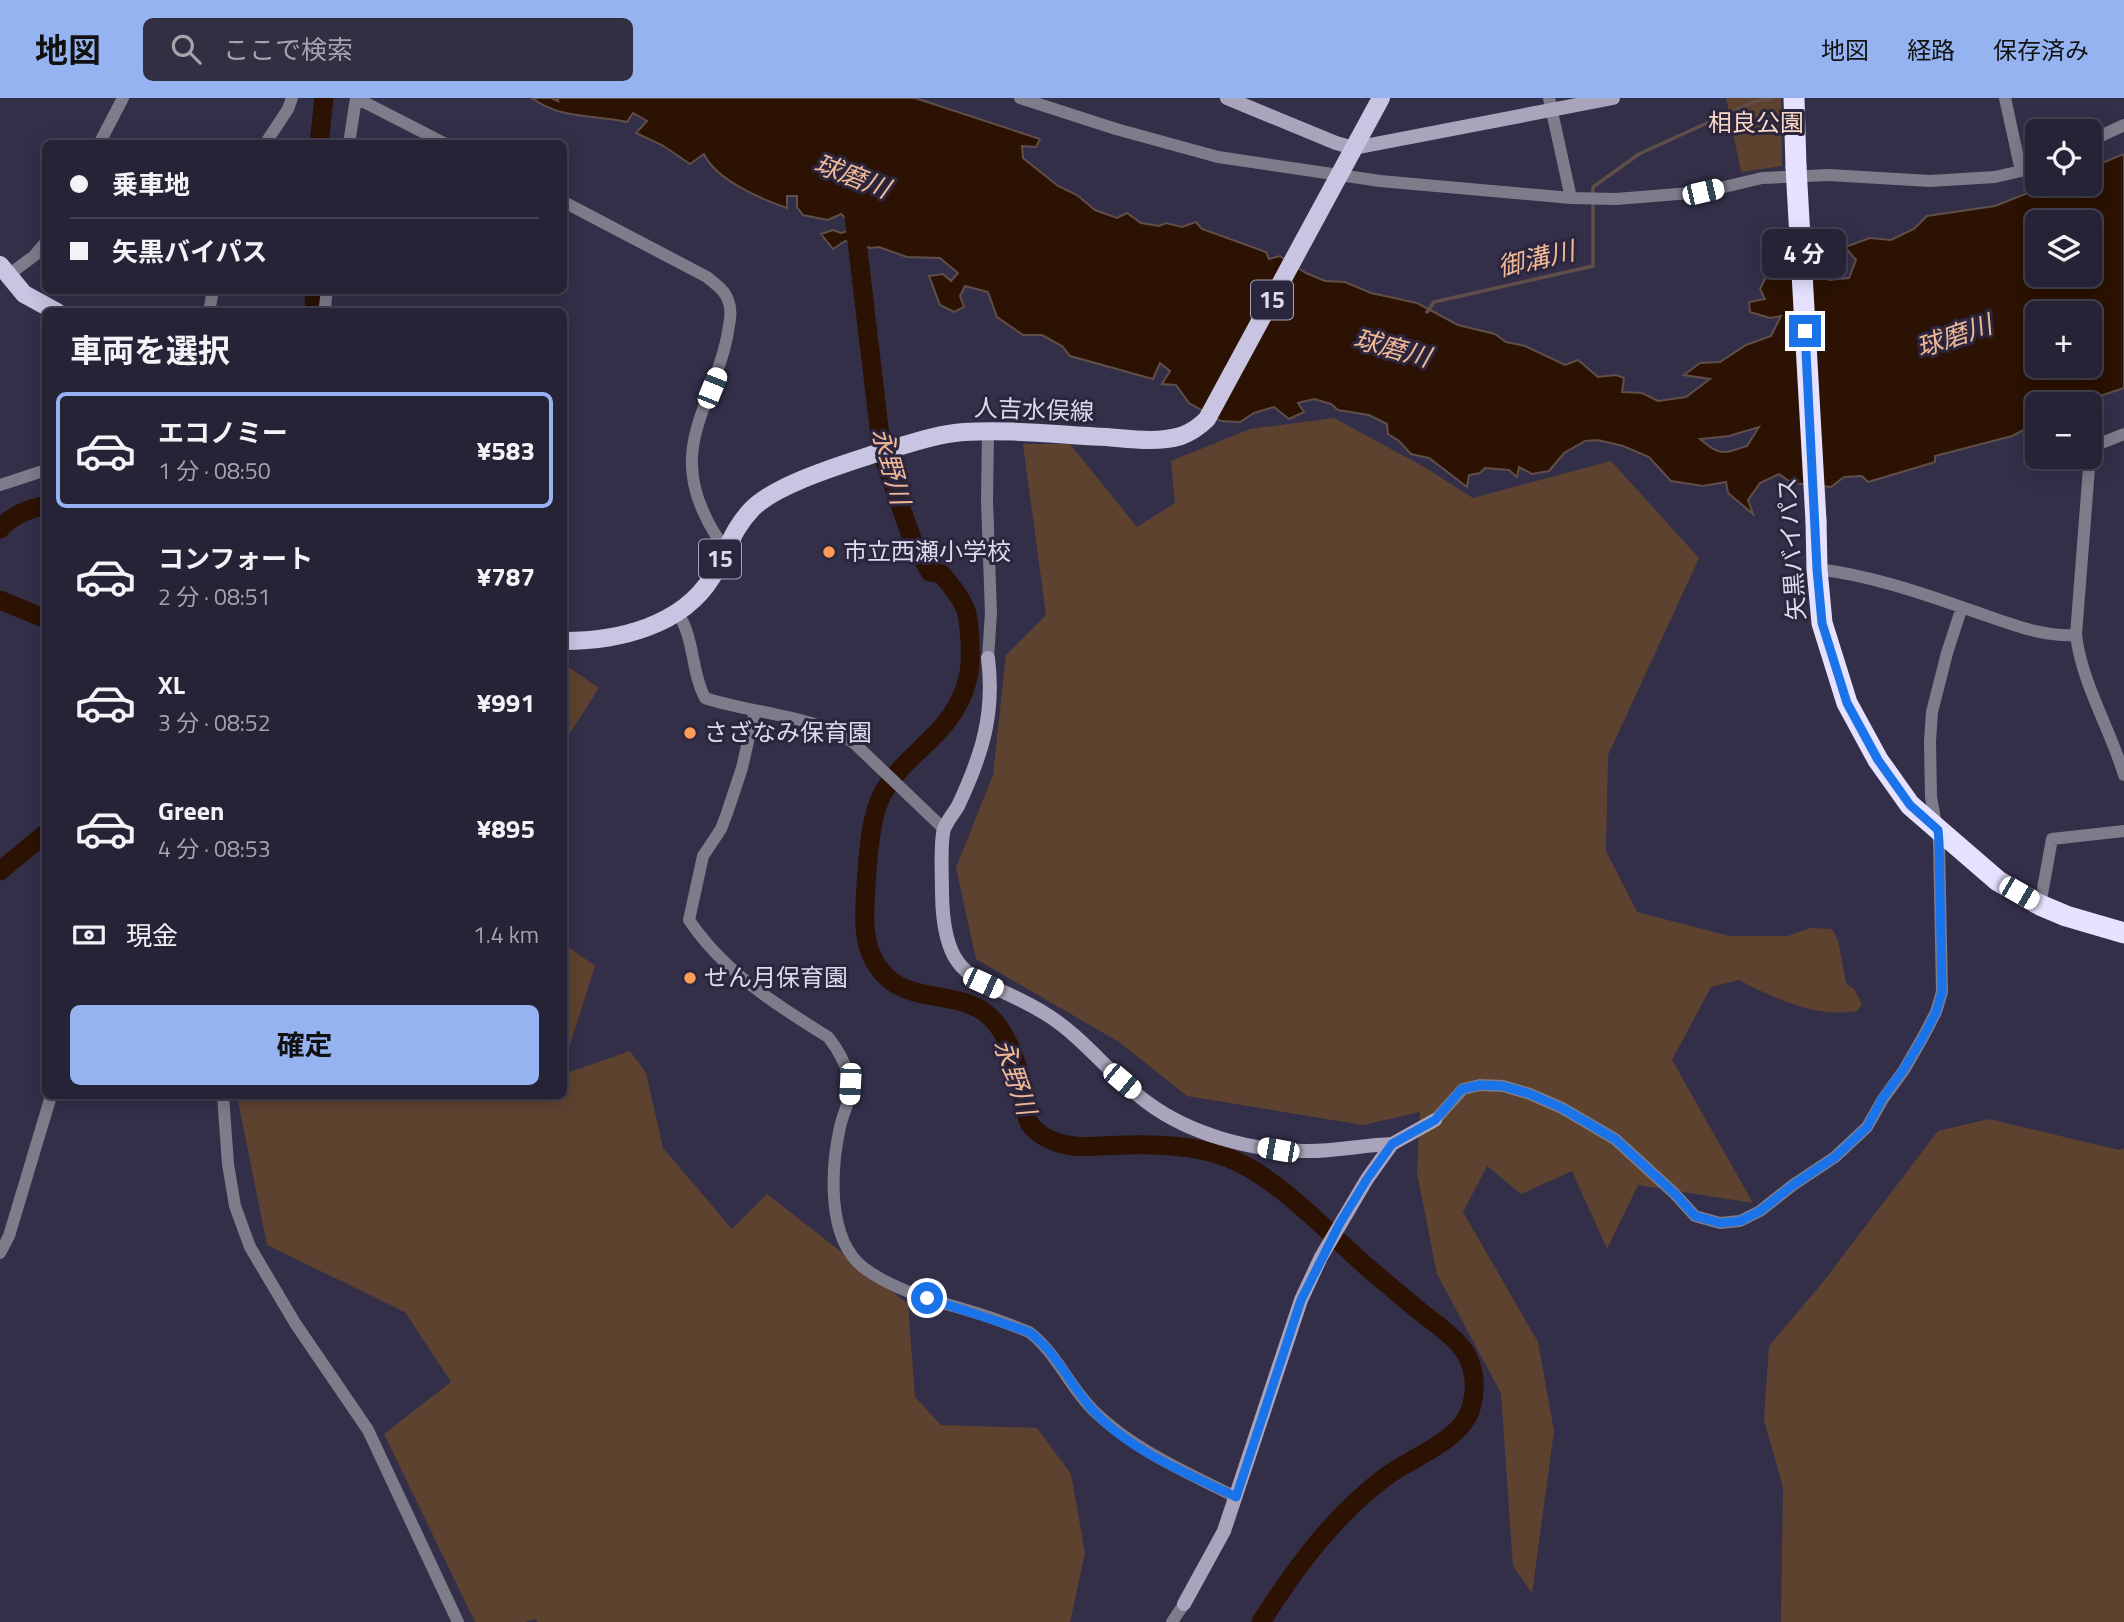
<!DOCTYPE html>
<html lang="ja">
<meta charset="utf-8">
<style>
body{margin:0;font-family:"Titillium Web","Noto Sans JP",sans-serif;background:#332f42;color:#f1f3f6;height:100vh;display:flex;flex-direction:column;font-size:26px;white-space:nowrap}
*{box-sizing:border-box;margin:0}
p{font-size:23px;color:#a4a4ad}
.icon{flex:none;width:38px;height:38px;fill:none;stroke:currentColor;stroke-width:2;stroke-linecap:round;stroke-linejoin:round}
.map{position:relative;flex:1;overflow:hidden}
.side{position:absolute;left:42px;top:210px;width:525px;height:791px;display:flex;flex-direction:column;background:#272337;border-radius:10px;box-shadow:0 4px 18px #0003,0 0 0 2px #434052}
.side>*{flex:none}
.guide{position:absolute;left:42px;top:42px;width:525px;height:154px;border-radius:10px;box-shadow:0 4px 18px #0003,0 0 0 2px #434052;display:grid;align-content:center;height:154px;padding:0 28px;background:#272337}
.tools{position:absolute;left:2025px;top:21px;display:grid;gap:14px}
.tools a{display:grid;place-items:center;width:77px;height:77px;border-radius:10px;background:#272337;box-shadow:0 4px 18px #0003,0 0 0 2px #434052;font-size:35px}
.end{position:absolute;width:32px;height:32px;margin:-16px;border:9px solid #1a73e8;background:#fff;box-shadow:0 0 0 4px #fff}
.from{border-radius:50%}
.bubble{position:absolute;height:49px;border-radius:10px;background:#272337;box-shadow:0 4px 18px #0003,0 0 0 2px #434052;font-size:23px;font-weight:700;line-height:49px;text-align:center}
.car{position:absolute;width:21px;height:42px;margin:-21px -10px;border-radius:9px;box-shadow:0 0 5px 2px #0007;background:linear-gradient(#fff 24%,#345 0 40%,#fff 0 76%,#345 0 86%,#fff 0)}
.guide b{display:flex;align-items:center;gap:24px;height:66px;font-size:26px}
.guide b+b{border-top:2px solid #434052}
.guide i{width:18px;height:18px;background:#f1f3f6}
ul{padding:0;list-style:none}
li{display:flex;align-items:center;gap:21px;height:116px;margin:0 14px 10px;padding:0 14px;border:4px solid transparent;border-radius:10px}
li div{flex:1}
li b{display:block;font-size:26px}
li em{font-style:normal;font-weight:700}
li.selected{border-color:#95b2f1}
li>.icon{width:63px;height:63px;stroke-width:1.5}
h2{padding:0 28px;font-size:32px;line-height:84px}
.pay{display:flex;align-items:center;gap:18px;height:77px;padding:0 28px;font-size:26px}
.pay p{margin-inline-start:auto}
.action{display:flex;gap:14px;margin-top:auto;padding:14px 28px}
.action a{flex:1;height:80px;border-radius:10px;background:#95b2f1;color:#111;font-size:28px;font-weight:700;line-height:80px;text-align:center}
header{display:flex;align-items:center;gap:42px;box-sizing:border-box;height:98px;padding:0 35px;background:#95b2f1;color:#111}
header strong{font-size:33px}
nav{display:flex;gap:38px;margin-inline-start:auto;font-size:24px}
.search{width:490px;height:63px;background:#332f42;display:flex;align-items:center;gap:18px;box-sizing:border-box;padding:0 24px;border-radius:10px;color:#a4a4ad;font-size:26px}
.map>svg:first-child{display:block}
.green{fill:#5e4230}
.water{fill:#2b1202;stroke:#604e48;stroke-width:2;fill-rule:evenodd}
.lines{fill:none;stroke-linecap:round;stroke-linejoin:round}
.stream{stroke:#604e48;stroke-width:3.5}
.river{stroke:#2b1202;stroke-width:19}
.street{stroke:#7e7c8a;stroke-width:12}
.secondary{stroke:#a9a4bb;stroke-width:14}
.primary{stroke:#c9c4e1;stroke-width:18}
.highway{stroke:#e6e1fe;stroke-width:21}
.highway-bridge{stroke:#e6e1fe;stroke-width:21}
.route{stroke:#1a73e8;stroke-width:9}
.poi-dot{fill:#fd9c56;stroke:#2b253e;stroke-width:2.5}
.labels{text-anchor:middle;stroke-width:6;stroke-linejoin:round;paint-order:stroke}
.shield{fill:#2b253e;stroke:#a8a4b7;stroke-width:2}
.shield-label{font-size:23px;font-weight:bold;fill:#dddaeb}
.park-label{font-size:24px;fill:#fbd9c4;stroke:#2b253e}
.street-label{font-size:24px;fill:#dddaeb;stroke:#2b253e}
.poi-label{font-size:24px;fill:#dddaeb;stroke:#2b253e;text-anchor:start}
.water-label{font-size:26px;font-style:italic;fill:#f0b996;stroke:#2b253e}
</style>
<header>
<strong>地図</strong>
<div class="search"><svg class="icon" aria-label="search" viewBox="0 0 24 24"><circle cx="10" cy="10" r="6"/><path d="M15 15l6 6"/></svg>ここで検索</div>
<nav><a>地図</a><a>経路</a><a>保存済み</a></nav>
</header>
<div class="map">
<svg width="2124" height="1524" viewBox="0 0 2124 1524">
<rect width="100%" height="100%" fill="#342f49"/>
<!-- green -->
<path class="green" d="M1726 0H1781L1782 68 1741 74Z
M1334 320 1426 370 1473 400 1611 363 1699 460 1608 657 1606 753 1637 814 1729 838H1788L1810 830 1832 831 1838 842 1846 885 1854 891 1862 906 1857 913C1815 920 1776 901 1739 882L1711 889 1672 962 1753 1105 1638 1087 1607 1151 1572 1073 1521 1096 1487 1068 1463 1114 1538 1244 1554 1333 1532 1495 1513 1468 1501 1295 1437 1176 1417 1075 1420 1014 1363 1027 1187 998 1119 944 976 861 956 770 993 677 1006 557 1046 517 1023 346H1070L1137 429 1175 405 1171 363 1250 331Z
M564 566 599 590 564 644Z
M564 846 595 868 564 965Z
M630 953 646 975 663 1050 732 1131 767 1096 908 1206 915 1299 941 1327 1037 1330 1071 1376 1085 1455 1070 1524H537L536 1521 525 1524H475L384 1336 451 1284 405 1214 267 1147 237 998H564V976Z
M1989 1021 2119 1052 2124 1050V1524H1781L1783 1389 1764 1322 1769 1248 1823 1184 1938 1033Z"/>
<!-- water -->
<path class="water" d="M532 0H551L558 3 557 0H915L1040 41 1036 49 1022 48 1023 60 1058 88 1077 97 1095 112 1117 120 1127 115 1141 125 1159 128 1166 125 1182 129 1196 124 1202 131 1266 154 1269 161 1280 158 1306 175 1325 183 1345 184 1371 195 1417 205 1458 227 1495 236 1506 244 1525 248 1565 267 1578 262 1598 279 1616 277 1624 280 1622 294 1642 295 1658 303 1686 299 1710 281 1684 277 1700 265 1720 264 1746 247 1771 238 1781 218 1770 220 1750 214 1749 204 1765 201 1760 191 1770 171 1781 177 1816 173 1829 182 1849 180 1856 162 1845 149 1870 140 1891 142 1914 131 1927 118 1995 108 2051 86H2090V70L2124 56V290L2076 306H2037V325L2012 338 1935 358V364L1868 384 1862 378 1844 379 1831 389 1792 385 1779 376 1760 385 1748 402 1753 416 1728 395 1726 384 1703 388 1671 383 1649 359 1623 348 1598 342 1585 343 1564 355 1549 373 1532 376 1519 369 1517 379 1509 372 1485 370 1480 375 1469 377 1467 389 1429 360 1411 356 1399 343 1388 336 1387 326 1369 317 1338 312 1331 306 1314 301 1298 305 1304 314 1289 321 1274 309 1254 315 1240 324 1221 323 1189 305 1176 287 1162 286 1170 273 1160 265 1153 281 1070 258 1062 248 1042 237H1023L997 219 988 194 965 188 960 198 964 209 954 214 940 207 929 178 943 176 951 183 958 175 940 160 907 159 879 149 871 150 845 143 833 151 821 136 833 132 841 135 858 130 841 116 828 122 803 117 797 109V98H787V110C761 101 716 82 704 56L690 66 662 47 636 35 647 23 633 15 627 24C593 16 561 22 532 0ZM2037 124H2090V177H2037ZM2037 215H2090V268H2037ZM1759 329 1747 348C1723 356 1719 358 1700 341L1729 338Z"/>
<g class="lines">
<!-- stream -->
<path class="stream" d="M1427 214 1434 204 1593 168V89L1639 56 1753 4 1773 0"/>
<!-- river -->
<path class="river" d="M319 46 324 0
M852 101 882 355 912 441 930 474 942 476C949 486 959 496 964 508 968 514 968 523 969 530 972 562 972 584 954 613 935 644 901 662 883 695 870 718 868 760 866 787 865 809 862 835 871 856 897 917 961 883 995 924 1009 941 1018 967 1022 988 1024 1000 1024 1016 1030 1026 1035 1034 1047 1041 1056 1044 1077 1052 1103 1047 1125 1047 1156 1046 1197 1048 1226 1059 1276 1077 1327 1134 1367 1169 1387 1186 1407 1203 1427 1219 1439 1228 1453 1238 1462 1250 1475 1266 1477 1290 1471 1310 1462 1342 1413 1359 1388 1377 1335 1416 1296 1469 1261 1524
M314 192 315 214
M0 431C12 417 28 411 46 407
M0 502 46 521
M0 773 46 735"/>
<!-- street -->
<path class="street" d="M1020 0 1116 31 1218 59 1380 83 1571 100 1616 101 1703 94 1762 80 1829 77 1930 83 1995 79 2021 73 2037 66
M1549 0 1571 100
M2005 0 2021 73
M2090 43 2124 27
M99 46 123 0
M265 46 288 11 292 0
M349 46 356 0 446 46
M564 104 707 179C715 186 725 192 728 202 733 214 729 226 727 239 714 304 672 345 703 413 709 427 715 438 725 449
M7 178 34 158 46 144
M327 192 325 208 328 214
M209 214 213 192
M2124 336 2094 348 2090 357 2076 537C2082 586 2110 630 2124 677
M0 387 46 372
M1817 471C1868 477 1919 494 1967 511 2003 523 2038 539 2076 537
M678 515C695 542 691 574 705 600 753 616 812 616 854 645L944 731
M988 560 991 515 987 403 988 333
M755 613 742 670 727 715 721 731 703 758 689 822C724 874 775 906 828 939 838 951 849 971 850 987 851 1002 843 1015 840 1029 831 1070 826 1141 864 1170 899 1196 943 1204 983 1217 999 1222 1014 1228 1029 1234 1057 1255 1069 1289 1094 1313 1134 1352 1186 1374 1236 1399
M2040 807 2052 741 2124 733
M223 998 228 1066 235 1108 250 1149 295 1225 368 1332 458 1524
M1435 1022 1463 991 1480 987 1503 988 1530 996 1562 1010 1615 1041 1674 1095 1695 1118 1720 1125 1740 1123 1760 1113 1793 1087 1835 1059 1867 1029 1883 1001 1904 972 1923 939 1936 914 1942 894 1939 744 1931 699 1930 643 1932 614 1947 555 1962 509
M0 1155 9 1138 51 998
M1172 1524 1184 1506"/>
<!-- secondary -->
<path class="secondary" d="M1227 0 1336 45 1354 50 1613 0
M988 560C995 616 982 657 958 708 954 715 947 723 944 731 940 743 942 779 942 794 943 893 983 875 1049 918 1086 942 1112 979 1148 1005 1190 1036 1251 1053 1303 1053 1333 1054 1362 1047 1392 1046
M1184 1506 1224 1433 1301 1202 1321 1159 1367 1081 1392 1046 1435 1022"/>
<!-- primary -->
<path class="primary" d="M0 167 24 196 57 214
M564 543C618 543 682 528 712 479 728 454 730 434 752 411 776 386 844 366 877 355 906 347 935 336 964 334 1012 331 1060 337 1107 339 1131 341 1157 345 1181 338 1192 334 1199 329 1207 321L1381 0"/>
<!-- highway -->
<path class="highway" d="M1794 0 1796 69
M1816 423 1817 471 1822 525 1847 605 1878 662 1910 707 1998 783 2040 807 2066 818 2124 835"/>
<!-- highway-bridge -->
<path class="highway-bridge" d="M1796 69 1816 423"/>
</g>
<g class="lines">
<!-- route -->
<path class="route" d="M927 1200 1029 1234C1055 1253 1069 1284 1090 1309 1127 1352 1187 1375 1236 1399L1301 1202 1340 1125 1367 1081 1392 1046 1435 1022 1462 991 1480 987 1503 988 1530 996 1562 1010 1615 1041 1674 1095 1695 1118 1720 1125 1740 1123 1760 1113 1793 1087 1835 1059 1867 1029 1882 1001 1904 971 1923 939 1936 914 1942 894 1939 744 1938 732 1910 707 1878 662 1847 605 1822 525 1817 471 1805 233"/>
</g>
<!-- markers -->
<g class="poi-dot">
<circle cx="829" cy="454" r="7"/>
<circle cx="690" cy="635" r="7"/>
<circle cx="690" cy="880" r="7"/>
</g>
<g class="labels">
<!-- shield labels -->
<g class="shield">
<rect x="1251" y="182.5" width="42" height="39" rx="5"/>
<rect x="699" y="441.5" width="42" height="39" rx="5"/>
</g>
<g class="shield-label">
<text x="1272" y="210">15</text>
<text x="720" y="469">15</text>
</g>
<!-- park labels -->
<g class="park-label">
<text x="1756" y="33">相良公園</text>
</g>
<!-- street labels -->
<g class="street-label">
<text transform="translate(1034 312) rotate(2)" y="8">人吉水俣線</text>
<text transform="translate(1792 451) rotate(-94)" y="8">矢黒バイパス</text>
</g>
<!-- poi labels -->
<g class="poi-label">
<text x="843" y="462">市立西瀬小学校</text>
<text x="704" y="643">さざなみ保育園</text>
<text x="704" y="888">せん月保育園</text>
</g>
<!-- water labels -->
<g class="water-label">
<text transform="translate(852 78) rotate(21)" y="9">球磨川</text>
<text transform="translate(1536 161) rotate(-13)" y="9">御溝川</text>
<text transform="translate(1954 238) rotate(-19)" y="9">球磨川</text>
<text transform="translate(1392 250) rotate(15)" y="9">球磨川</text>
<text transform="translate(891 368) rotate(75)" y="9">永野川</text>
<text transform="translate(1015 979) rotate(71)" y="9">永野川</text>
</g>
</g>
</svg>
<div class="tools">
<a><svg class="icon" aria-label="locate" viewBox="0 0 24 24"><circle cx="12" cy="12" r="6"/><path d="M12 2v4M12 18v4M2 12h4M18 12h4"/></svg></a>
<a><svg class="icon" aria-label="layers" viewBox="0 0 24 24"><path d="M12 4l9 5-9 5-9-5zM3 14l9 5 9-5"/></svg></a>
<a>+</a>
<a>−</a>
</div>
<i class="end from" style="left:927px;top:1200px"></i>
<i class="end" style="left:1805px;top:233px"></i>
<div class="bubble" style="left:1762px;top:131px;width:84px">4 分</div>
<i class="car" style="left:1703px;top:94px;rotate:77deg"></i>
<i class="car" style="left:712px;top:290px;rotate:22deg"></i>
<i class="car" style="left:2019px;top:795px;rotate:120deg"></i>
<i class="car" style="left:983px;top:885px;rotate:115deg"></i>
<i class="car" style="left:1122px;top:983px;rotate:130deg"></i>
<i class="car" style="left:850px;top:986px;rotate:183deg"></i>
<i class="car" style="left:1278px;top:1052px;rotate:280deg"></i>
<div class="guide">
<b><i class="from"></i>乗車地</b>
<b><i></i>矢黒バイパス</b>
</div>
<section class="side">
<h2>車両を選択</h2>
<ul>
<li class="selected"><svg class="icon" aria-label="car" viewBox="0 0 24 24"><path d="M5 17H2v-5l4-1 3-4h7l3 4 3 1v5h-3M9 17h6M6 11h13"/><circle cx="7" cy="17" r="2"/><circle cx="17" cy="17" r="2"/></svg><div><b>エコノミー</b><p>1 分 · 08:50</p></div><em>¥583</em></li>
<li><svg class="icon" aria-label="car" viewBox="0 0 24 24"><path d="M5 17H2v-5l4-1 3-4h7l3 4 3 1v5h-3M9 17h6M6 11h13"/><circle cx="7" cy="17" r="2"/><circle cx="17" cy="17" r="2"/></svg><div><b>コンフォート</b><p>2 分 · 08:51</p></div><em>¥787</em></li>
<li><svg class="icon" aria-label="car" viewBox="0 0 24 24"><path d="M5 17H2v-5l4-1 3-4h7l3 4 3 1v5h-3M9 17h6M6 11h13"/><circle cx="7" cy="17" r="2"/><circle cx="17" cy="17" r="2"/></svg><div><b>XL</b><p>3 分 · 08:52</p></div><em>¥991</em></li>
<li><svg class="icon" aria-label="car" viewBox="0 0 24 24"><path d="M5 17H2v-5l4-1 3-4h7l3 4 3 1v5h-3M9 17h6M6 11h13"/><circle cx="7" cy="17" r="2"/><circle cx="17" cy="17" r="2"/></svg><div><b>Green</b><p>4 分 · 08:53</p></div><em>¥895</em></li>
</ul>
<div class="pay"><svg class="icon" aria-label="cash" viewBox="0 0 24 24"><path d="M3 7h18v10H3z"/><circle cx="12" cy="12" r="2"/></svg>現金<p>1.4 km</p></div>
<div class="action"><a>確定</a></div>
</section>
</div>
